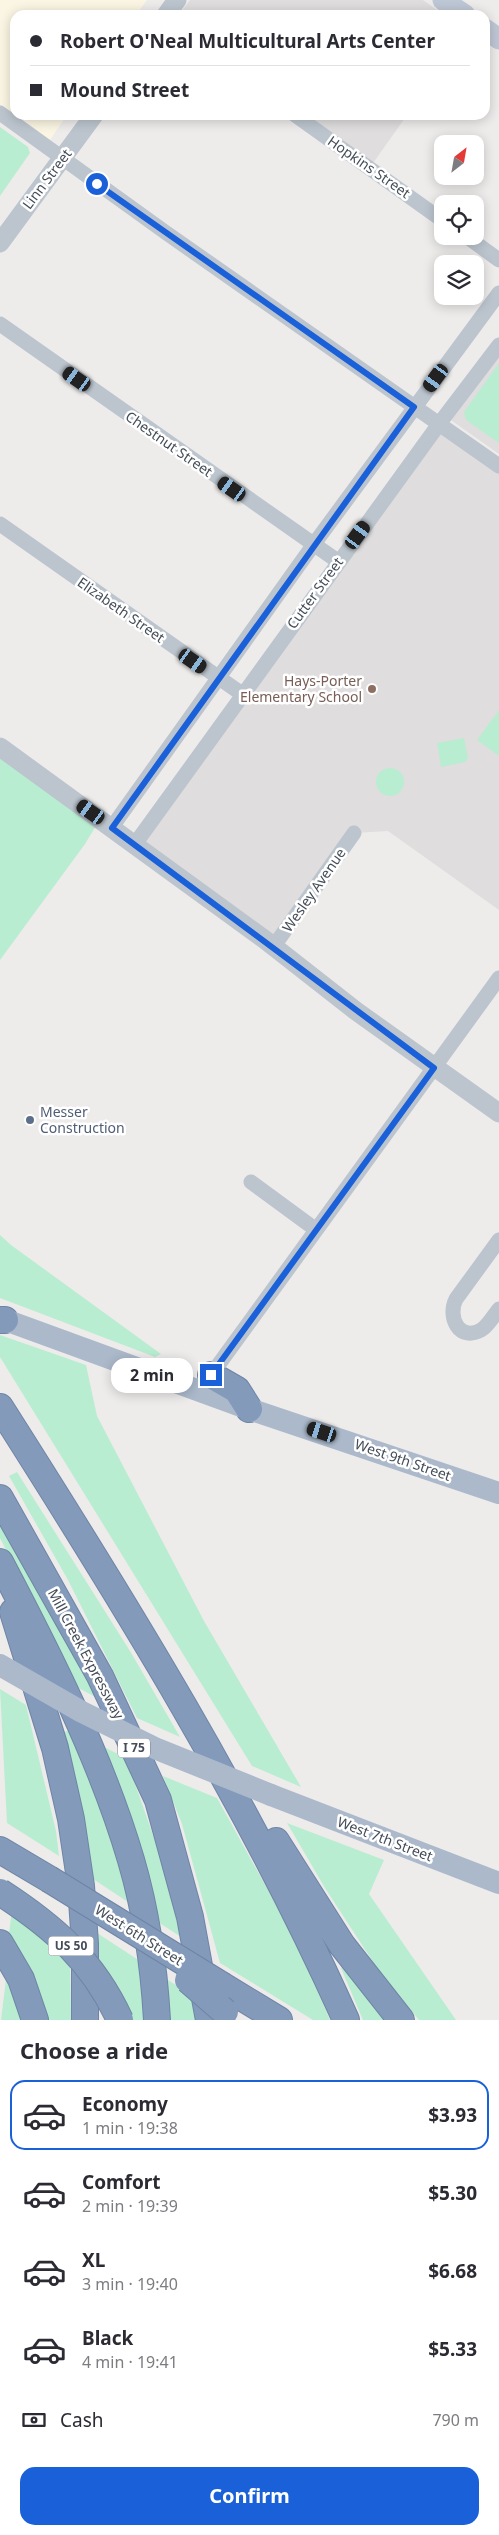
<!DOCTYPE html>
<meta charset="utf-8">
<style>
body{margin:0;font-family:"Noto Sans",sans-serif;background:#f7f7f7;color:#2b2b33;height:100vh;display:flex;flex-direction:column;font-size:19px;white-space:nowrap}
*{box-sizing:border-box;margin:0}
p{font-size:16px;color:#7c7c81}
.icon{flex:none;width:28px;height:28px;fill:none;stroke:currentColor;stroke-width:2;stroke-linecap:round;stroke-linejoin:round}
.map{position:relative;height:2020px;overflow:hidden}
.side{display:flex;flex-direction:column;background:#fff;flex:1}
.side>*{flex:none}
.banner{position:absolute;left:10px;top:10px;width:480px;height:110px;border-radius:15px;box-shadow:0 2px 12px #0003;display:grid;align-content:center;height:110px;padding:0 20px;background:#fff}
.needle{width:32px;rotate:31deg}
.tools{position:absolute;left:434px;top:135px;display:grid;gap:10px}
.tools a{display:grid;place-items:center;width:50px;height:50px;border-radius:10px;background:#fff;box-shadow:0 2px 12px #0003;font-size:25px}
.end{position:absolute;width:22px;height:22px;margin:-11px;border:6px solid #1a60d9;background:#fff;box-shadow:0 0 0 2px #fff}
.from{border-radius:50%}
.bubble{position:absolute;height:35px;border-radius:15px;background:#fff;box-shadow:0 2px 12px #0003;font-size:16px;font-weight:700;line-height:35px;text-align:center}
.car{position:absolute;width:15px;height:30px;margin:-15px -8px;border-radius:6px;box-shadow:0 0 4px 1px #0007;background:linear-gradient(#222 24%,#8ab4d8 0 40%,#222 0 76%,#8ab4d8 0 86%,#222 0)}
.banner b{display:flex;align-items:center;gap:18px;height:48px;font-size:19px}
.banner b+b{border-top:1px solid #e1e1e2}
.banner i{width:12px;height:12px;background:#2b2b33}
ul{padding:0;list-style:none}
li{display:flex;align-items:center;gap:15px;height:70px;margin:0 10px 8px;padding:0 10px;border:2px solid transparent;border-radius:15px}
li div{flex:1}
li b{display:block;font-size:19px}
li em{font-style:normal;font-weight:700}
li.current{border-color:#1a60d9}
li>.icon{width:45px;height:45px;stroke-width:1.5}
h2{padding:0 20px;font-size:22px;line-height:60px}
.pay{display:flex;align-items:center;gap:12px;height:55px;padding:0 20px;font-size:19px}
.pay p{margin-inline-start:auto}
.action{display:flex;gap:10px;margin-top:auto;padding:10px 20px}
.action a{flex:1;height:58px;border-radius:15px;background:#1a60d9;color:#fff;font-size:20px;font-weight:700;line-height:58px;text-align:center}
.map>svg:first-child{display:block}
.commercial{fill:#fbf6e3}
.education{fill:#dfdddd}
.green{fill:#b9edd1}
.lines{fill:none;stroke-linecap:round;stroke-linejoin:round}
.motorway-casing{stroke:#6e85a6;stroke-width:28}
.minor{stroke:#bcc5ce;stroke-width:15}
.tertiary{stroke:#bcc5ce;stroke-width:19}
.secondary{stroke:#bec7d5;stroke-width:21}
.primary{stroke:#abb9cb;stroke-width:22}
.motorway{stroke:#839abb;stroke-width:26}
.motorway-bridge-casing{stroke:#6e85a6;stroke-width:28;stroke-linecap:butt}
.primary-bridge{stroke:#abb9cb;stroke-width:22}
.motorway-bridge{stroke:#839abb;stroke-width:26}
.route{stroke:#1a60d9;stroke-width:6}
.education-dot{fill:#8d6e63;stroke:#fff;stroke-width:2}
.service-dot{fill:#5c6f8a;stroke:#fff;stroke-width:2}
.labels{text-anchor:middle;stroke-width:5;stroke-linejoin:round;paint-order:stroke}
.shield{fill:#fff;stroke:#7c828a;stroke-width:1}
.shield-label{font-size:12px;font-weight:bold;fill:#444d58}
.street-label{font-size:14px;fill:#444d58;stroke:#fff}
.education-label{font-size:14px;fill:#785e54;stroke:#fff;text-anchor:end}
.service-label{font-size:14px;fill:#4e5e75;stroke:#fff;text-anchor:start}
</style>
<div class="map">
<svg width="499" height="2020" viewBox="0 0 499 2020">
<rect width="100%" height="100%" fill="#eeebeb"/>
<!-- commercial -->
<path class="commercial" d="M0 0H147L136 15H15V115H67L50 140 0 105Z"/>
<!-- education -->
<path class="education" d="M190 0H423L444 15H179Z
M299 115H407L371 166Z
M499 349V454L448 418Z
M439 424 499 466V910L388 831 354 833 274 946 135 844Z"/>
<!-- green -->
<path class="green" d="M0 127 28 147 30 153 0 196Z
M499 363V443L466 420 464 412Z
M499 710V756L477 740Z
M464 738 468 758 465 762 441 767 437 743Z
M0 747 100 819 85 844 0 960Z
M376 782a14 14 0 1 1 28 0a14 14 0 1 1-28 0Z
M0 1235 11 1245 161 1354 155 1357 0 1298Z
M0 1335 86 1365 97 1416 204 1621 301 1787 252 1766 0 1357Z
M17 1472 130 1651 180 1737 137 1718 68 1580 9 1476Z
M0 1516 103 1701 67 1682 34 1606 0 1538Z
M0 1689 26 1705 56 1831 59 1856 7 1823Z
M68 1731 106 1821 131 1904 90 1877 60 1733Z
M94 1742 126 1758 161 1858 181 1937 155 1920Z
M163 1776 217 1798 294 1937 330 2020H313L220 1963 182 1824Z
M287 1823 384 1860 369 1894 456 2020H419L377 1968 325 1888Z
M12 1910 70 1959 71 2020H44L26 1962 9 1933Z
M94 1931 143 1963 146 2020H129L96 1958Z
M345 1965 394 2020H363L341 1968Z
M7 1971 23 2020H1Z
M162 1976 194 1997 197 2020H166Z"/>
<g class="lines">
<defs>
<path id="motorway" d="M0 1320H5
M211 1375 237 1390 249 1409
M0 1407C126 1605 250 1805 346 2020
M0 1498 100 1676 158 1800 190 1917 209 2020
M0 1562C49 1655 101 1758 131 1860 146 1911 154 1967 157 2020
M13 1612 55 1748 71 1819 81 1886 85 1944V2020
M276 1841 342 1945 401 2020
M0 1850 49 1879
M0 1943 21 1979 35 2020
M223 1986 279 2020"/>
</defs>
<!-- motorway casing -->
<use href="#motorway" class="motorway-casing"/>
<!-- minor -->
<path class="minor" d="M0 113 165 232 499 466
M295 115 442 220
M466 236 499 260
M0 324 339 562
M0 524 242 694
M112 827 314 544 499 293
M135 844 439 424 499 345
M274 946 354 833
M251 1182 315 1229
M499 1240 456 1299C447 1317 459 1342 481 1330 488 1326 494 1315 499 1309
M211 1375 499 978"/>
<!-- tertiary -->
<path class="tertiary" d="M166 15 177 0
M0 243 94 115
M0 747 264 939 356 1011 499 1113"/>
<!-- secondary -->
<path class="secondary" d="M443 0 465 15
M485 29 499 39"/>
<!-- primary -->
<path class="primary" d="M0 1318 249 1409 499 1493
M271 1795 499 1883"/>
<!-- motorway -->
<use href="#motorway" class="motorway"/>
<defs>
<path id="motorway-bridge" d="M49 1879 223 1986
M0 1892C54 1927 93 1961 120 2020
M188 1980 225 2012"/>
</defs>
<!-- motorway-bridge casing -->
<use href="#motorway-bridge" class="motorway-bridge-casing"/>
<!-- primary-bridge -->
<path class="primary-bridge" d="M0 1665 82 1712 157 1749 271 1795"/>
<!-- motorway-bridge -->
<use href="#motorway-bridge" class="motorway-bridge"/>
</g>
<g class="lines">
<!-- route -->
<path class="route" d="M97 184 414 407 112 828 434 1068 211 1375"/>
</g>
<!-- markers -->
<circle class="education-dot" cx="372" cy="689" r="5"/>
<circle class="service-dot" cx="30" cy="1120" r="5"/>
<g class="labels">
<!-- shield labels -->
<g class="shield">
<rect x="118" y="1738.5" width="32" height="19" rx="4"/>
<rect x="48.5" y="1936.5" width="45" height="19" rx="4"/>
</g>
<g class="shield-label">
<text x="134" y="1752">I 75</text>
<text x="71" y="1950">US 50</text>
</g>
<!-- street labels -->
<g class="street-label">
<text transform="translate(369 167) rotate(35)" y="5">Hopkins Street</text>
<text transform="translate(47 179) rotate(-53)" y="5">Linn Street</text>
<text transform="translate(169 444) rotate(35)" y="5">Chestnut Street</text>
<text transform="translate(315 593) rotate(-54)" y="5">Cutter Street</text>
<text transform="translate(121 610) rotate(35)" y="5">Elizabeth Street</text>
<text transform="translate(314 890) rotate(-55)" y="5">Wesley Avenue</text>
<text transform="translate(403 1460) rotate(19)" y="5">West 9th Street</text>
<text transform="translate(86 1654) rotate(62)" y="5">Mill Creek Expressway</text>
<text transform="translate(385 1839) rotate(21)" y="5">West 7th Street</text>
<text transform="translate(139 1935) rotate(32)" y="5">West 6th Street</text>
</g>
<!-- education labels -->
<g class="education-label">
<text x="362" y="686">Hays-Porter<tspan x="362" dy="16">Elementary School</tspan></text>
</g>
<!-- service labels -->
<g class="service-label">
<text x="40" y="1117">Messer<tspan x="40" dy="16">Construction</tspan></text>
</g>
</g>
</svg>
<div class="tools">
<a><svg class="needle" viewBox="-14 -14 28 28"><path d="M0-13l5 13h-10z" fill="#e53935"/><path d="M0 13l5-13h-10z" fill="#7c7c81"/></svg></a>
<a><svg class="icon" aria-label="locate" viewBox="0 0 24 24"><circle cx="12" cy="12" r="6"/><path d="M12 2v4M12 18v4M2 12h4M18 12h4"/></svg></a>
<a><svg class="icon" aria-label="layers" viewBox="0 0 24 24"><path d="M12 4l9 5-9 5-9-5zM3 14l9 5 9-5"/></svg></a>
</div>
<i class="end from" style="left:97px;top:184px"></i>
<i class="end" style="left:211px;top:1375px"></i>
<div class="bubble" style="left:111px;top:1358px;width:82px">2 min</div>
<i class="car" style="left:436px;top:378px;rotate:216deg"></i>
<i class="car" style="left:77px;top:379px;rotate:305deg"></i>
<i class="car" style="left:232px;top:489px;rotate:305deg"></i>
<i class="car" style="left:358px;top:535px;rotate:36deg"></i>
<i class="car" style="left:193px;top:661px;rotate:125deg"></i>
<i class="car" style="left:91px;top:812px;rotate:305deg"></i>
<i class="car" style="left:322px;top:1432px;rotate:288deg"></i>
<div class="banner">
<b><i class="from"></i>Robert O'Neal Multicultural Arts Center</b>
<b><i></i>Mound Street</b>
</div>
</div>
<section class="side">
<h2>Choose a ride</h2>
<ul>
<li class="current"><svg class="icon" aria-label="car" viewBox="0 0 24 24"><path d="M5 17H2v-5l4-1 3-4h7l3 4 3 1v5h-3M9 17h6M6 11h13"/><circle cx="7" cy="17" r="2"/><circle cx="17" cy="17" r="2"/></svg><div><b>Economy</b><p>1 min · 19:38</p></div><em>$3.93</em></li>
<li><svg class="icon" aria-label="car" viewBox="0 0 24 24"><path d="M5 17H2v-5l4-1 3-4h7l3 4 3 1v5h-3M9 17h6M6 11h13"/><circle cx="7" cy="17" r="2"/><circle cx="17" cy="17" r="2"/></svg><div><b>Comfort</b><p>2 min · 19:39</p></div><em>$5.30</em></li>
<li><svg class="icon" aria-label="car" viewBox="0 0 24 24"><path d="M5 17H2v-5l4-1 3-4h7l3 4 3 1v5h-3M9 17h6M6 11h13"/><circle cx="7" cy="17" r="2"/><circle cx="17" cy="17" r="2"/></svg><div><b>XL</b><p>3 min · 19:40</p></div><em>$6.68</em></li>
<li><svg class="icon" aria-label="car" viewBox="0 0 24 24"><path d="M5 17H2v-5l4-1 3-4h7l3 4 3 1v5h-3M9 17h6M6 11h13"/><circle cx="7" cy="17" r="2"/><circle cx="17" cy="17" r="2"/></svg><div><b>Black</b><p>4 min · 19:41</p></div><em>$5.33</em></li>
</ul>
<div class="pay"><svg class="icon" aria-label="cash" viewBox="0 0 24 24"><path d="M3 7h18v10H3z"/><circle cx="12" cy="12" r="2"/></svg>Cash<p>790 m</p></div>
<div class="action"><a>Confirm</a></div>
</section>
